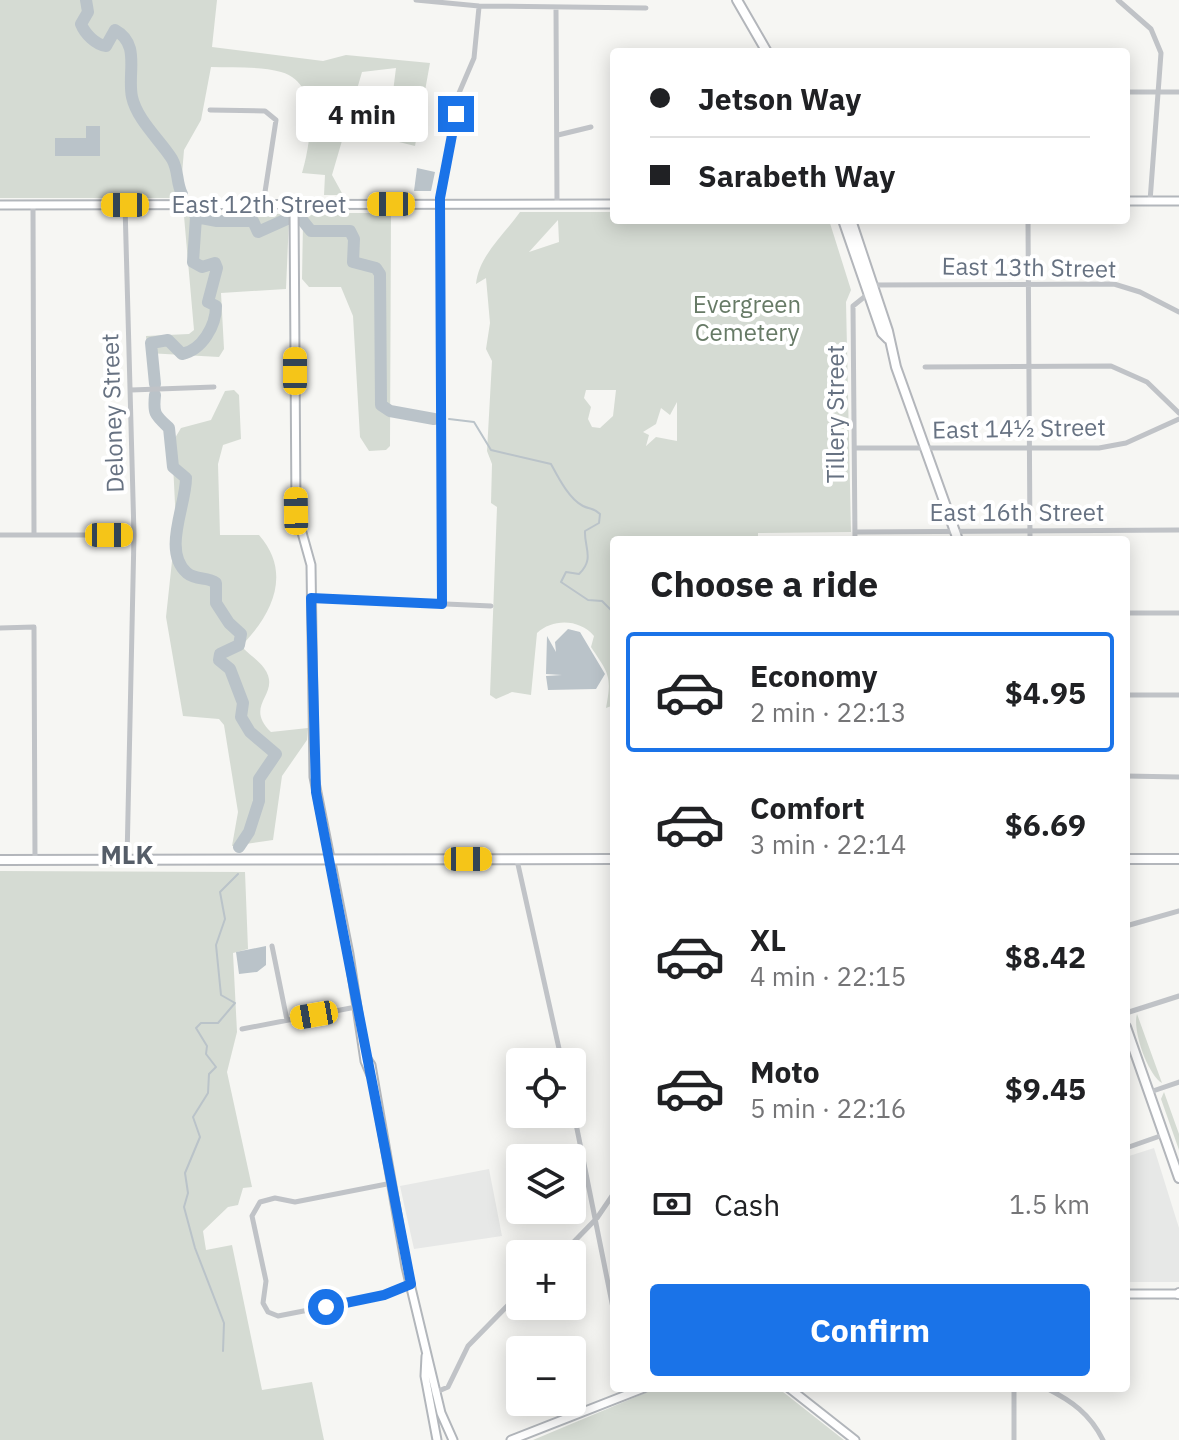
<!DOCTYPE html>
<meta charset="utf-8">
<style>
body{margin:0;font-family:"IBM Plex Sans",sans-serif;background:#f6f6f6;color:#202124;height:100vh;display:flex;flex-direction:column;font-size:30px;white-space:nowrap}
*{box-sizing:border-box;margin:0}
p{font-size:26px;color:#757577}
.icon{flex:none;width:44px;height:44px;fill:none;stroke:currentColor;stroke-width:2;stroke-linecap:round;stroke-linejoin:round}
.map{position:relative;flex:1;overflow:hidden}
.panel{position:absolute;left:610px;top:536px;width:520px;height:856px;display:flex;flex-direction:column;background:#fff;border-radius:8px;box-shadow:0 4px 20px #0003}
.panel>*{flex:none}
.banner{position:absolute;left:610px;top:48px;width:520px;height:176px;border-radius:8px;box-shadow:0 4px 20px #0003;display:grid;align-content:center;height:176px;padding:0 40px;background:#fff}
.controls{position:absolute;left:506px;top:1048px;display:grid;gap:16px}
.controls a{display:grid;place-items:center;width:80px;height:80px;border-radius:8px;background:#fff;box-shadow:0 4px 20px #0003;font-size:40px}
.end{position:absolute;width:36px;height:36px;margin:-18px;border:10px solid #1a73e8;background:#fff;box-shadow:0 0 0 4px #fff}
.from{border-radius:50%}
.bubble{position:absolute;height:56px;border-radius:8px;background:#fff;box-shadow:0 4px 20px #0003;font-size:26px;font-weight:700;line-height:56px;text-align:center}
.car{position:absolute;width:24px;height:48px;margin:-24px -12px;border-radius:10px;box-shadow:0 0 6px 2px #0007;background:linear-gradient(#f5c518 24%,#345 0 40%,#f5c518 0 76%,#345 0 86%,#f5c518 0)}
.banner b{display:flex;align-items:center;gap:28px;height:76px;font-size:30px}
.banner b+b{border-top:2px solid #e0e0e0}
.banner i{width:20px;height:20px;background:#202124}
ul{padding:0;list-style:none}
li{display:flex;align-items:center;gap:24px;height:120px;margin:0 16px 12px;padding:0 24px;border:4px solid transparent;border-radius:8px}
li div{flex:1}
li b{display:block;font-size:30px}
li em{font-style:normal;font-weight:700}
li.current{border-color:#1a73e8}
li>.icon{width:72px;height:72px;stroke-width:1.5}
h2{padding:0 40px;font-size:36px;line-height:96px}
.pay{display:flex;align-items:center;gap:20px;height:88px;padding:0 40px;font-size:30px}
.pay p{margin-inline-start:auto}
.action{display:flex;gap:16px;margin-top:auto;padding:16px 40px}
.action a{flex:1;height:92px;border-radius:8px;background:#1a73e8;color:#fff;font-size:32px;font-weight:700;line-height:92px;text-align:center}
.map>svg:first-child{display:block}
.built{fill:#e7e8e7}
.green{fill:#d5dbd3;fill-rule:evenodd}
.water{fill:#bac3c9}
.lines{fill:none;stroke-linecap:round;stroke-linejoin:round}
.stream{stroke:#bac3c9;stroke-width:2}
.river{stroke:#bac3c9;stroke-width:12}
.secondary-casing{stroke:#b2b6bb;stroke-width:11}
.primary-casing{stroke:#b3b6bb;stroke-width:12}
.street{stroke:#c0c3c7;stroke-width:5}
.secondary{stroke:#fff;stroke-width:7}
.primary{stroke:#fff;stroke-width:8}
.route{stroke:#1a73e8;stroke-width:10}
.labels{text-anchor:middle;stroke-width:8;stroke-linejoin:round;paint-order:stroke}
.street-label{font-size:24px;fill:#677282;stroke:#fff}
.park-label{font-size:24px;fill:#677a66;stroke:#fff}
.neighbourhood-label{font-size:26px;font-weight:bold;fill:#555d68;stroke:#fff}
</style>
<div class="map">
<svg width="1179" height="1440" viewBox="0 0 1179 1440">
<rect width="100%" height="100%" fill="#f6f6f3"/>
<!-- built -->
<path class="built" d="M1154 1148 1179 1228V1282H1126V1157Z
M489 1169 502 1236 414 1249 400 1186Z"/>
<!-- green -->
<path class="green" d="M0 0H217L212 47 323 61 346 55 430 63 415 146 387 139 396 68 362 72 332 175 343 195H324L325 175 302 173C310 145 322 83 281 72 260 66 233 68 211 67L201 120 184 150 180 198H0Z
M520 212H614V220H829L851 290 846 302 851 532 758 533V540H614V705L606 708C612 676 609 674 591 647L594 636C580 619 553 618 537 633L531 695 512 692 496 699 490 695 497 507 491 503 492 464 487 451 492 361 486 349 490 323 486 278 476 284C479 255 504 235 520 212ZM558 220 559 242 529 252ZM586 390H616L613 416 600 428 592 427 588 419 591 407 584 398ZM677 402V441L656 437 646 446 649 435 643 432 656 424 661 408 670 415Z
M317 213H391L390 446 386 450 369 451 360 437 353 316 341 287H309L302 279 303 222 308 216Z
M272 214H287L289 219 286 289 221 293 224 349 219 357 147 353 146 336 189 334 194 330 184 216Z
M234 390 239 395 241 439 223 445 218 464 220 535H259C291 571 274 611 245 642L244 649C250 655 259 661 264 668 283 694 242 704 271 732L308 728 307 740 282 776 273 840 232 846 238 812 224 725 219 719 183 716 166 617 176 524 172 443 181 428 211 420 225 391Z
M0 871 245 872 248 949 233 953 237 1032 227 1072 252 1187 243 1188 238 1205 228 1207 203 1231 206 1250 232 1245 262 1390 312 1382 324 1440H0Z
M1137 1014 1162 1083C1148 1075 1132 1030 1137 1014Z
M1164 1092 1179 1134V1150L1161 1099Z
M657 1388H778L844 1440H533Z"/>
<!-- water -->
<path class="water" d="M86 126H100V156H55V138H86Z
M417 168 435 172 431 191H414Z
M568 629 580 632 605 674 596 689 548 690 546 676 562 675 546 674 547 636 556 652 555 642Z
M266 946V965L257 972 239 974 236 952Z"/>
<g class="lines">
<!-- stream -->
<path class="stream" d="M449 419 474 422 491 450 551 464C558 477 569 499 583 506 591 510 593 507 600 514L599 523 585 531C584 547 595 559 579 574L566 572 561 582 588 600 602 601 614 613
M223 1351 224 1323 195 1248 184 1207 188 1193 185 1173 200 1137 193 1117 208 1093 209 1074 216 1067 206 1054 207 1046 196 1028 201 1023H218L235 1003 221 995 216 945 225 919 220 892 238 874"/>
<!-- river -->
<path class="river" d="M86 0 88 12 81 24C85 34 96 45 106 46L115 30C141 44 127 73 132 97 137 120 160 140 172 159 179 171 176 183 182 194
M194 213 196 217 217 221H253L258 232 287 219
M303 221 311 231H350L354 239 353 262 376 268 380 274 381 405 390 411 434 419
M155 384 151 343 168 340 182 354C202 350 216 326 216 306L208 302 217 268 215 263 202 267 193 262 196 217
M155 395C153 414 155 415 169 428L173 467 186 478C186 506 162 551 187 573 197 581 207 576 216 583V603L229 623 241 634 239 645 220 654 219 660 230 669 243 703 241 717 250 732 276 754 259 779V801L249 832 239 847"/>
<defs>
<path id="secondary" d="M1126 201H1179
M0 205 614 204
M294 205 296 511 311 565 314 777 349 954 365 1061 371 1075
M365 1056 371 1065 406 1267 441 1413 453 1440
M1126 1294H1179
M426 1356 425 1376 437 1440
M789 1388 855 1440
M511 1440 644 1388"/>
<path id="primary" d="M737 0 767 52
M843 220 882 333 888 339
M851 220 888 331 896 367 958 540
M1126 859H1179
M0 860 614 859
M1126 1027 1179 1178
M1178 1294 1179 1293"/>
</defs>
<!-- secondary casing -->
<use href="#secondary" class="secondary-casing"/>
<!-- primary casing -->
<use href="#primary" class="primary-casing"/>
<!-- street -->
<path class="street" d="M416 0 479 6 646 8
M1118 0 1151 29 1161 53 1150 201
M556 8 557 204
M1126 92H1179
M210 110 265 111 276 120 263 205
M558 135 591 127
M440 204 459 93 474 58 479 7
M442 204V604
M33 205 34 535
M125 205 134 535 127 860
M1028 220 1030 540
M873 285 1114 284 1140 292 1179 312
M925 367 1111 366 1147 382 1179 413
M131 390 214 387
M855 448H1099L1126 443 1179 419
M855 532 1179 530
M0 535H134
M855 540 853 306 868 294
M311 598 491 606
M1126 613H1179
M0 628 34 627 35 859
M1126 695H1179
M1126 776 1179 777
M517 860 562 1062
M1126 926 1179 911
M272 946 287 1020
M1126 1013 1179 996
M242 1029 356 1007
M1150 1092 1179 1082
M572 1104 614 1313
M1126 1148 1163 1135
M392 1183 295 1202 275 1198 260 1202 252 1216 266 1281 263 1303 268 1312 278 1316 380 1296 411 1284
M562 1254 597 1218 614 1193
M1046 1388C1072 1401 1090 1414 1103 1440
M434 1393 448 1387 468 1346 520 1293
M1014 1440V1388"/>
<!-- secondary -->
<use href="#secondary" class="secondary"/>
<!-- primary -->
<use href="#primary" class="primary"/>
</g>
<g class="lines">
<!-- route -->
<path class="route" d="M326 1307 384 1295 411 1284 316 792 311 598 442 604 440 198 456 114"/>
</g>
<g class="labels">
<!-- street labels -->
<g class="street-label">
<text x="259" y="213">East 12th Street</text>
<text transform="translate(1029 268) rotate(1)" y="8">East 13th Street</text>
<text transform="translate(113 413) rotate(-92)" y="8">Deloney Street</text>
<text transform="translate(836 414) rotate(-90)" y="8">Tillery Street</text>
<text transform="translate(1019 429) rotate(-1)" y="8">East 14½ Street</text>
<text x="1017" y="521">East 16th Street</text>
</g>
<!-- park labels -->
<g class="park-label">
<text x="747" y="313">Evergreen<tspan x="747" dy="28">Cemetery</tspan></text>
</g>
<!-- neighbourhood labels -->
<g class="neighbourhood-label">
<text x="127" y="864">MLK</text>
</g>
</g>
</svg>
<div class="controls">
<a><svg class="icon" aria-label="locate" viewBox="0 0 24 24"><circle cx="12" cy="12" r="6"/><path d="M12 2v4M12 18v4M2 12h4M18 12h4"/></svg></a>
<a><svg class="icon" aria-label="layers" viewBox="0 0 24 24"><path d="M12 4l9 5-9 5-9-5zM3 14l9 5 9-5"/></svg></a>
<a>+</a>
<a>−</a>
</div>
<i class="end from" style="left:326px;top:1307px"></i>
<i class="end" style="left:456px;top:114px"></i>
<div class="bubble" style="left:296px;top:86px;width:132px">4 min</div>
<i class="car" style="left:391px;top:204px;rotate:270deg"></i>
<i class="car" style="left:125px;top:205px;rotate:270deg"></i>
<i class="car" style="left:295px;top:371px;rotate:0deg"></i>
<i class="car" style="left:296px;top:511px;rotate:359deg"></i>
<i class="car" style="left:109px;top:535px;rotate:90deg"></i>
<i class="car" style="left:468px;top:859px;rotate:90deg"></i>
<i class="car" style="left:314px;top:1015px;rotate:260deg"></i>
<div class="banner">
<b><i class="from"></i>Jetson Way</b>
<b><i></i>Sarabeth Way</b>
</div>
<section class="panel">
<h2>Choose a ride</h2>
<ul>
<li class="current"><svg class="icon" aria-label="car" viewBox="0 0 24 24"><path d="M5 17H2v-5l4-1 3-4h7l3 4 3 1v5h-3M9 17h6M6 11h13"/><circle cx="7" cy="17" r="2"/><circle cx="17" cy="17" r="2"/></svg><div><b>Economy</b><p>2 min · 22:13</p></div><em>$4.95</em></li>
<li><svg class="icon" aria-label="car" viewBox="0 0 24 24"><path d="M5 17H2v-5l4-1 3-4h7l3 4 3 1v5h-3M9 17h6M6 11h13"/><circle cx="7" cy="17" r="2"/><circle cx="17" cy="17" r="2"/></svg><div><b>Comfort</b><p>3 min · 22:14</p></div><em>$6.69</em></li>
<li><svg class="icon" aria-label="car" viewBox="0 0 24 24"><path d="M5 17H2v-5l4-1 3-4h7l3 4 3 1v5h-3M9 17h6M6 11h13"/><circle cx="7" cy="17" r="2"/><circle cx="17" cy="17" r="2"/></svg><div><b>XL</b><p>4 min · 22:15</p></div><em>$8.42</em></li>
<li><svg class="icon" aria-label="car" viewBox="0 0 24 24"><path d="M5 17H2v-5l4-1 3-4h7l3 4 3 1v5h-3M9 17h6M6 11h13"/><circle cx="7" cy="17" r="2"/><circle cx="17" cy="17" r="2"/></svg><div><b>Moto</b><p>5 min · 22:16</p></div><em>$9.45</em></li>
</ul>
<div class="pay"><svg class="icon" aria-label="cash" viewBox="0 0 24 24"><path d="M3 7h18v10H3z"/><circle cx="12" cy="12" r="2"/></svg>Cash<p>1.5 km</p></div>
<div class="action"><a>Confirm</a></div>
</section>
</div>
